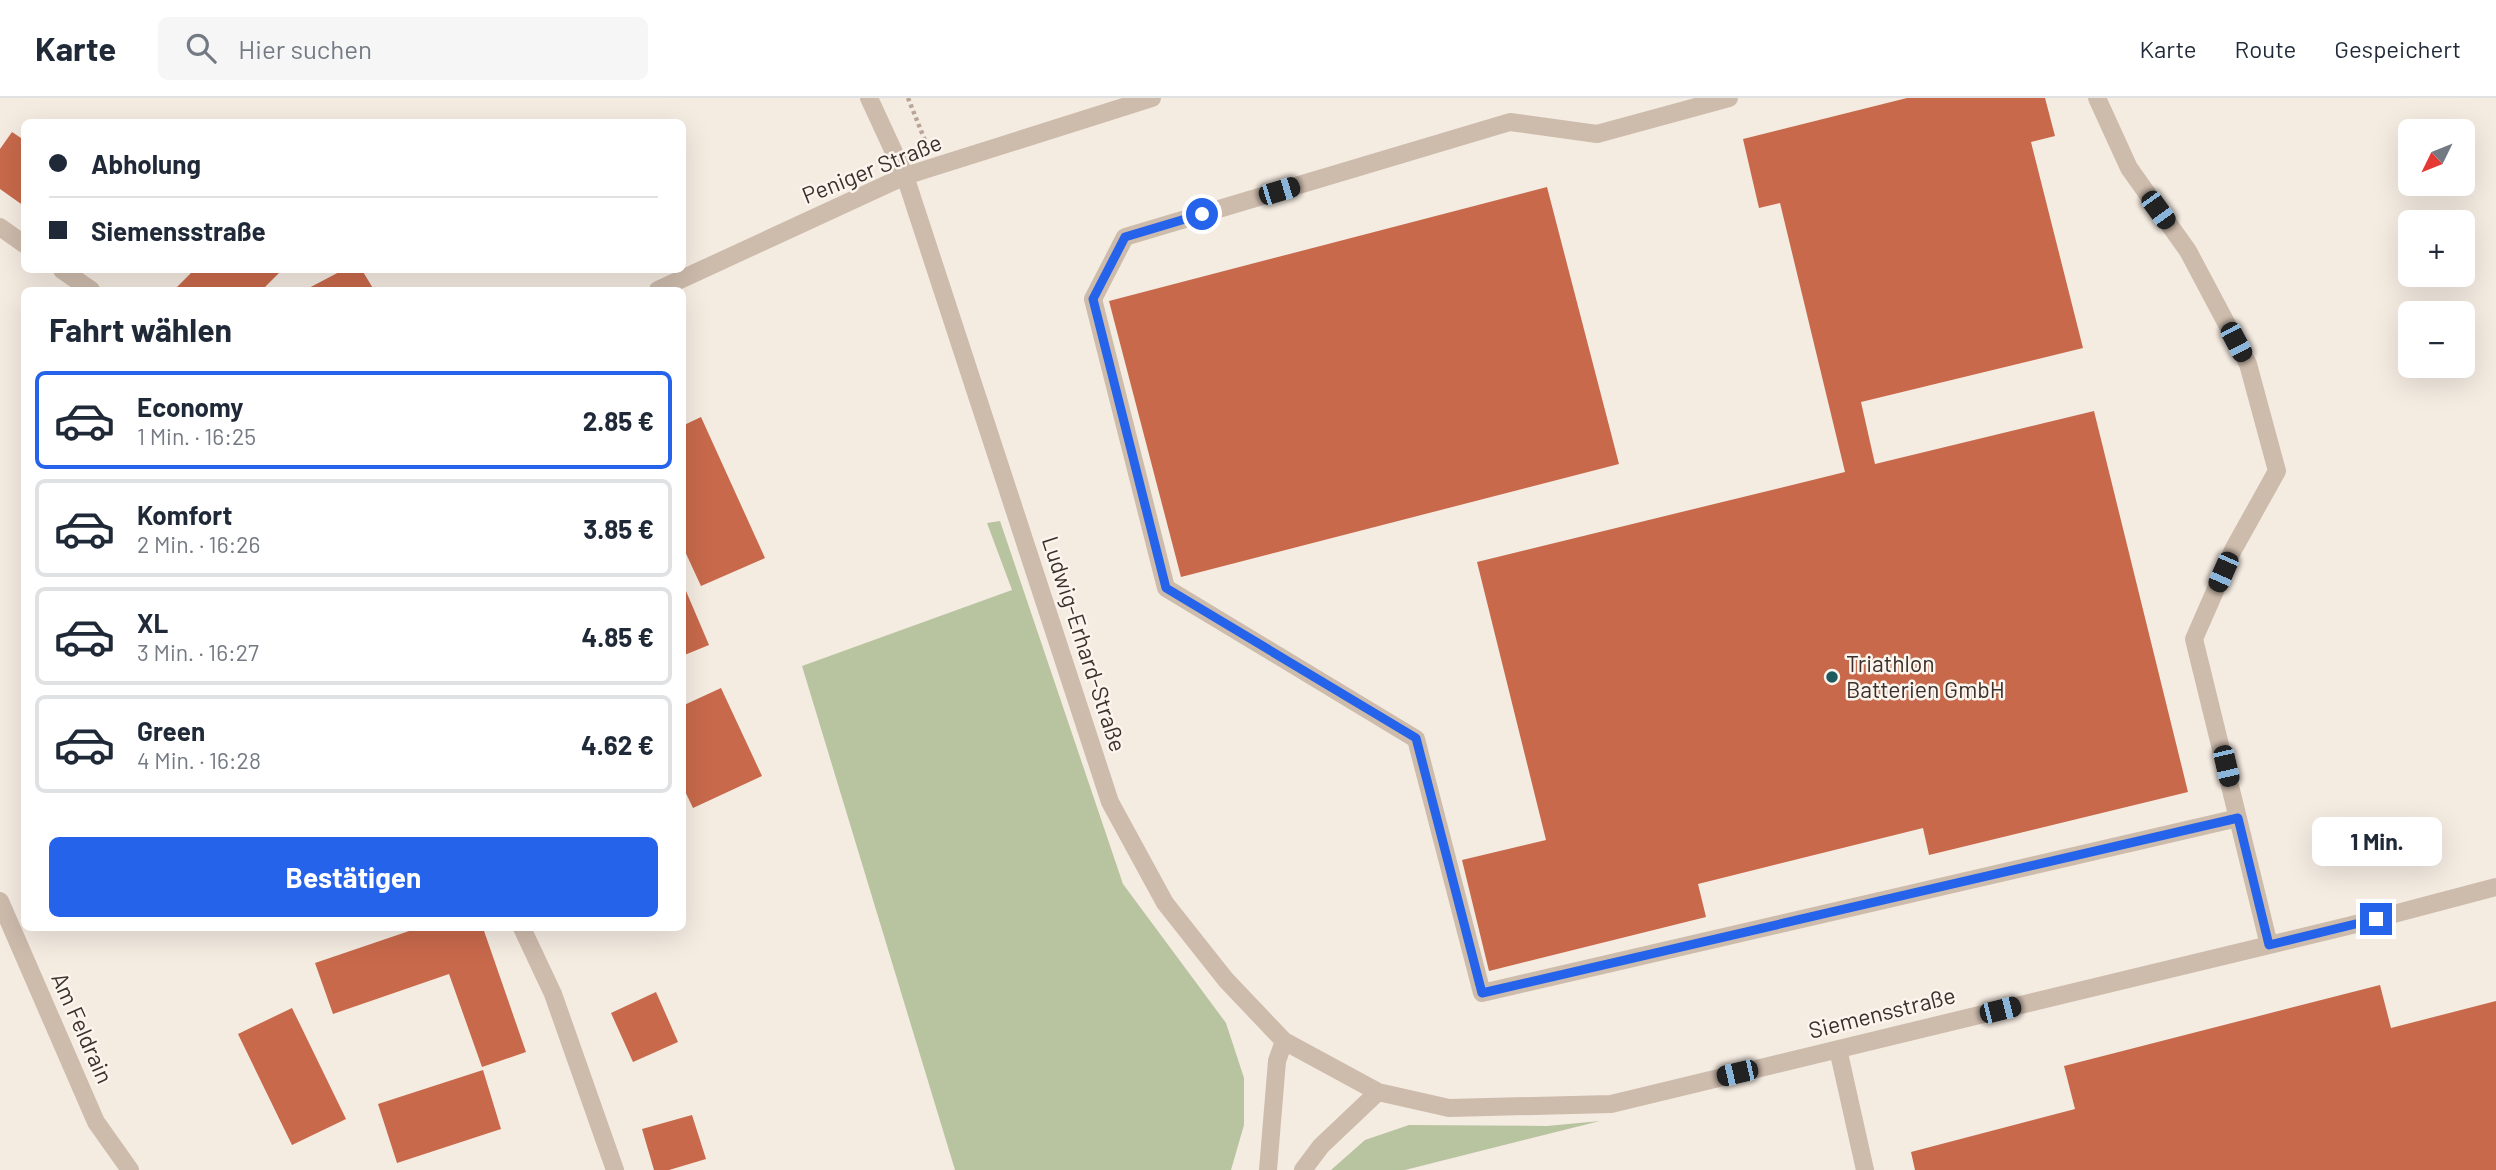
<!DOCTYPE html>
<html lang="de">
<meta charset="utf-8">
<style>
body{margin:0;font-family:Barlow,sans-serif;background:#f6f6f7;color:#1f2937;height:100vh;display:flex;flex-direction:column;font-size:26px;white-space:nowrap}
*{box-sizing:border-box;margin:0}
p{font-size:23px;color:#747a83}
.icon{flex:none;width:38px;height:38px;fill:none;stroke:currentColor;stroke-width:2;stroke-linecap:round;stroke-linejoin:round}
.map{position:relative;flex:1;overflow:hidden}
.panel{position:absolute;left:21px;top:189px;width:665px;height:644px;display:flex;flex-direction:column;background:#fff;border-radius:10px;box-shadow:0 7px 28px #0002}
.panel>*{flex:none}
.top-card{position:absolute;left:21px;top:21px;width:665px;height:154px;border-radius:10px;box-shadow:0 7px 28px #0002;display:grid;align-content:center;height:154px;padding:0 28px;background:#fff}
.needle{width:46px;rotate:227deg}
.tools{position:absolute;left:2398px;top:21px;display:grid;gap:14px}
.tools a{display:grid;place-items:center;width:77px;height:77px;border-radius:10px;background:#fff;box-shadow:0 7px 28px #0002;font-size:35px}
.end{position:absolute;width:32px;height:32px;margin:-16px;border:9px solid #2563eb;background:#fff;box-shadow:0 0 0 4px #fff}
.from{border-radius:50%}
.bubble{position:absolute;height:49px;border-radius:10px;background:#fff;box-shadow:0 7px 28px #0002;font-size:23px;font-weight:700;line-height:49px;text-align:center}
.car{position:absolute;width:21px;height:42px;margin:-21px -10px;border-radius:9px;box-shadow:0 0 5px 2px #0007;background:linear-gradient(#222 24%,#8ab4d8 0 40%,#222 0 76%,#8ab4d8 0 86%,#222 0)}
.top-card b{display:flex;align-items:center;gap:24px;height:66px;font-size:26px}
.top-card b+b{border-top:2px solid #e0e1e3}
.top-card i{width:18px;height:18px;background:#1f2937}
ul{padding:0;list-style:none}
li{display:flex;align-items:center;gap:21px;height:98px;margin:0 14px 10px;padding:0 14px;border:4px solid #e0e1e3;border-radius:10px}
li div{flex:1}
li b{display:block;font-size:26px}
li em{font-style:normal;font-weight:700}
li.on{border-color:#2563eb}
li>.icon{width:63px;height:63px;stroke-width:1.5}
h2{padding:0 28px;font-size:32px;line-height:84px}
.primary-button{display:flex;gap:14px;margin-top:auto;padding:14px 28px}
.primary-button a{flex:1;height:80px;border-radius:10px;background:#2563eb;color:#fff;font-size:28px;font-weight:700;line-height:80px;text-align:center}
header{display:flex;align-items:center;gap:42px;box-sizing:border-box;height:98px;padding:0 35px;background:#fff;border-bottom:2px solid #e0e1e3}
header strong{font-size:33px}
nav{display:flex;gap:38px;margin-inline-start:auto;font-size:24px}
.search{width:490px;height:63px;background:#f6f6f7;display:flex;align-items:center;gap:18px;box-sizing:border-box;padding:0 24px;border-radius:10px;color:#747a83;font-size:26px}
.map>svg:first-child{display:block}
.green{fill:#b8c4a0}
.building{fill:#c8694b}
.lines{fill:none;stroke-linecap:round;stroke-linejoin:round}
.path{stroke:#b9a596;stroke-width:4.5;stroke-dasharray:3.5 3.5;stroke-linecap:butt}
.minor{stroke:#cdbbac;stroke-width:18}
.route{stroke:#2563eb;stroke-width:9}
.poi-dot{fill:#1f5a5e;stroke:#fbf5ee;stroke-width:2.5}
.labels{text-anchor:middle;stroke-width:5;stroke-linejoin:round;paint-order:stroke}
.street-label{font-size:23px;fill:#3b302b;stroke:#fbf5ee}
.poi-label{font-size:23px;fill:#3b302b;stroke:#fbf5ee;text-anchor:start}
</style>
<header>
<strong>Karte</strong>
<div class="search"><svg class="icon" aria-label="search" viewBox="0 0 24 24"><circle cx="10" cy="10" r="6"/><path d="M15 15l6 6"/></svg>Hier suchen</div>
<nav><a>Karte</a><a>Route</a><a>Gespeichert</a></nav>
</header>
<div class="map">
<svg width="2496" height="1072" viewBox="0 0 2496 1072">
<rect width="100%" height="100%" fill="#f4ebe1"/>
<!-- green -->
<path class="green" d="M1000 423 1123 786 1226 925 1244 980V1027L1231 1072H955L802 568 1012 492 987 425Z
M1600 1023 1405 1072H1331L1365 1042 1409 1027 1547 1028Z"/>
<!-- building -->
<path class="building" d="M1907 0H2045L2055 38 2031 44 2083 250 1861 304 1875 366 2094 313 2188 694 1929 757 1923 730 1698 786 1706 819 1489 873 1462 762 1546 742 1477 464 1845 374 1780 105 1759 110 1743 41Z
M12 34 24 42V108L0 91V51Z
M1547 89 1619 366 1181 479 1109 203Z
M194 172H282L262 192H174Z
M343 172H362L374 192H305Z
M701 319 765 460 701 488 682 447V328Z
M686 493 709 547 682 558V494Z
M721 590 762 678 693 710 682 687V608Z
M418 830H483L526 954 482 969 449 876 333 916 315 865Z
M2380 887 2391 930 2496 903V1072H1915L1911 1054 2075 1011 2064 968Z
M656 894 678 944 633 964 611 915Z
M292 910 346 1021 292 1047 238 936Z
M483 972 501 1031 397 1065 378 1006Z
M692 1017 706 1061 669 1072H654L642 1031Z"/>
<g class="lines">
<!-- path -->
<path class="path" d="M908 0 926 45"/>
<!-- minor -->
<path class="minor" d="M869 0 905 78 1110 704 1165 805 1226 882 1284 943 1378 994 1449 1010 1611 1006 2352 827 2496 789
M1729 0 1597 36 1510 24 1125 139 1093 201 1166 490 1416 641 1482 895 2238 720
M2097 0 2129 70 2188 153 2248 266 2277 373 2233 452 2194 541 2269 847
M0 129 24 146
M62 172 91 192
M658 192 905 78 1152 0
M0 803 96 1024 130 1072
M522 830 553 896 615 1072
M1838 951 1865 1072
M1268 1072 1277 963 1284 943
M1303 1072 1321 1048 1378 994"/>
</g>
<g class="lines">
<!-- route -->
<path class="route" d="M1202 116 1125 139 1093 201 1166 490 1416 640 1482 895 2238 720 2269 847 2376 821"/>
</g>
<!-- markers -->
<circle class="poi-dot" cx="1832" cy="579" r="7"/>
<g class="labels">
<!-- street labels -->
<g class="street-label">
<text transform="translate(872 71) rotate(-22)" y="8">Peniger Straße</text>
<text transform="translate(1084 546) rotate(72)" y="8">Ludwig-Erhard-Straße</text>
<text transform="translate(1882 915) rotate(-14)" y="8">Siemensstraße</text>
<text transform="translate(82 930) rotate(66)" y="8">Am Feldrain</text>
</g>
<!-- poi labels -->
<g class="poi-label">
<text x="1846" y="574">Triathlon<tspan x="1846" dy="26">Batterien GmbH</tspan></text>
</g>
</g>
</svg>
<div class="tools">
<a><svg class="needle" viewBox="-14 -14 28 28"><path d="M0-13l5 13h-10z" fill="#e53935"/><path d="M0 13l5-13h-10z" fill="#747a83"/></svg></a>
<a>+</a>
<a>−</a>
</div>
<i class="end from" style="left:1202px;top:116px"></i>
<i class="end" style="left:2376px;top:821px"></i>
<div class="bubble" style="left:2312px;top:719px;width:130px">1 Min.</div>
<i class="car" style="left:1279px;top:93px;rotate:73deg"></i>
<i class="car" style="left:2158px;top:112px;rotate:144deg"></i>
<i class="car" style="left:2236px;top:244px;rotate:152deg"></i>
<i class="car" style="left:2223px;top:474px;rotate:204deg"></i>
<i class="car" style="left:2226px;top:668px;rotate:167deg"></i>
<i class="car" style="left:2000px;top:912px;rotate:76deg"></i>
<i class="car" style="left:1737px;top:975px;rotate:257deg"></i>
<div class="top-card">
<b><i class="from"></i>Abholung</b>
<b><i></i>Siemensstraße</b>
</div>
<section class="panel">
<h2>Fahrt wählen</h2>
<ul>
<li class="on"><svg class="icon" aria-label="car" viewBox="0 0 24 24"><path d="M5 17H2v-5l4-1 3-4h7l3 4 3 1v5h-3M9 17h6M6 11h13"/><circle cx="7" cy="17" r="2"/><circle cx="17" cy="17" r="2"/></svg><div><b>Economy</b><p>1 Min. · 16:25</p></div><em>2.85 €</em></li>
<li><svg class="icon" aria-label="car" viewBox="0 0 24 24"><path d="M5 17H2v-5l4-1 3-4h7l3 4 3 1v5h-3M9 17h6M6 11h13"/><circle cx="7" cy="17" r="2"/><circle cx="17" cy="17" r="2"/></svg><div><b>Komfort</b><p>2 Min. · 16:26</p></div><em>3.85 €</em></li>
<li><svg class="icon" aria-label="car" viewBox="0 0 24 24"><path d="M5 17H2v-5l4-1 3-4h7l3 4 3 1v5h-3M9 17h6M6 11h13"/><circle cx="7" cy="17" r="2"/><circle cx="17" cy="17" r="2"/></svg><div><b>XL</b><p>3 Min. · 16:27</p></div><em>4.85 €</em></li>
<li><svg class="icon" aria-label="car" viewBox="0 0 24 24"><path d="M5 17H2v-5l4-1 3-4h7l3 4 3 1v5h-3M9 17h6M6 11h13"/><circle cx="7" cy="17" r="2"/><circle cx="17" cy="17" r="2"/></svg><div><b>Green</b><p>4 Min. · 16:28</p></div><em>4.62 €</em></li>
</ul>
<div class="primary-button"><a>Bestätigen</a></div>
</section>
</div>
